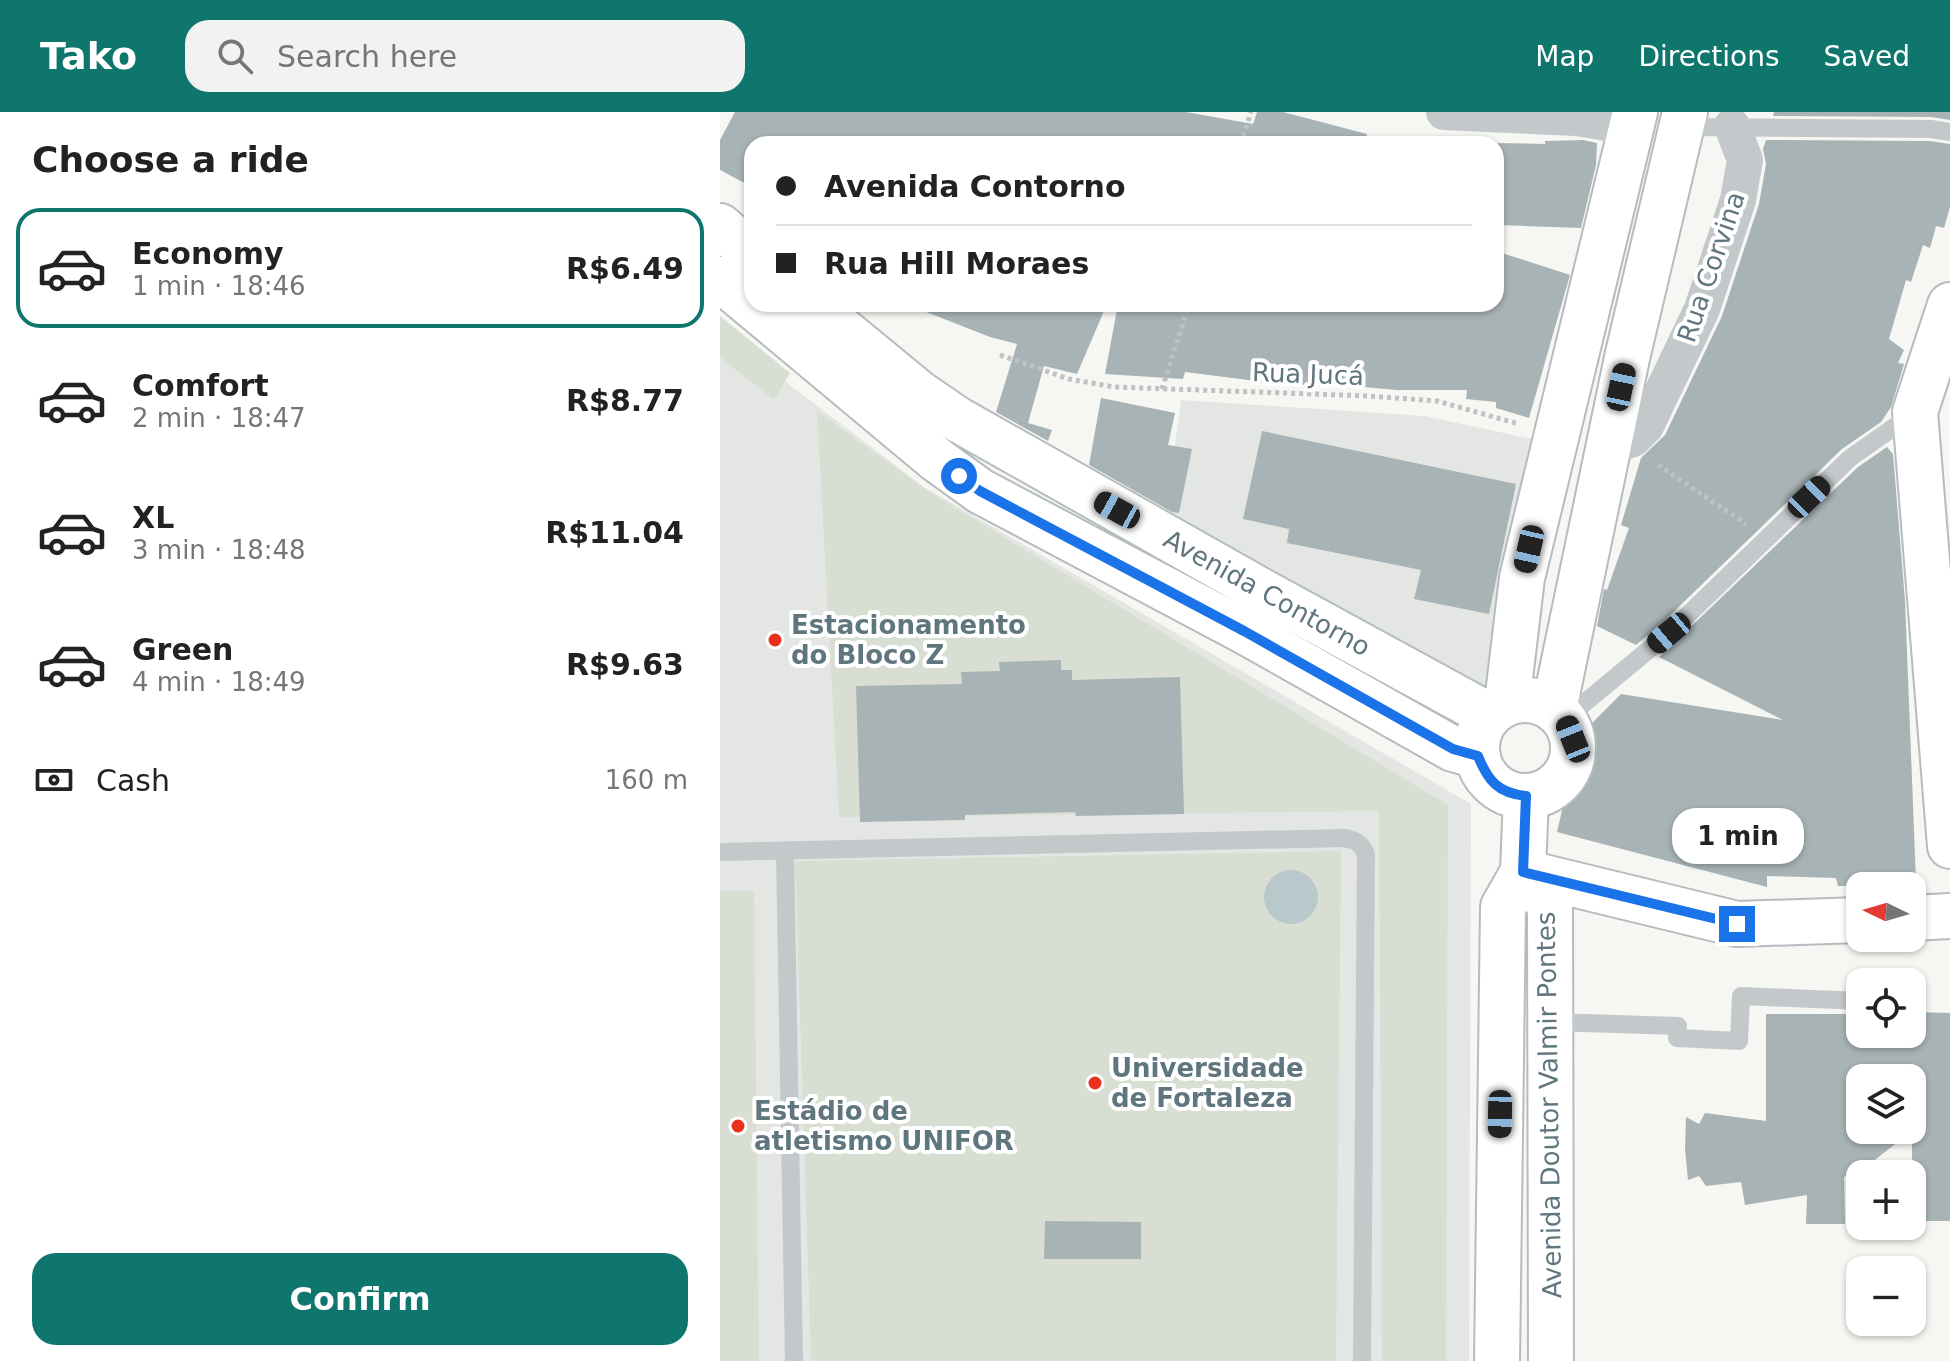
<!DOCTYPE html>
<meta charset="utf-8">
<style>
body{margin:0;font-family:"DejaVu Sans",sans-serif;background:#f2f2f2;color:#222;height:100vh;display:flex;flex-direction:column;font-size:30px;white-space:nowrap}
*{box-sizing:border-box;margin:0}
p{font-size:26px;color:#767676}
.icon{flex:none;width:44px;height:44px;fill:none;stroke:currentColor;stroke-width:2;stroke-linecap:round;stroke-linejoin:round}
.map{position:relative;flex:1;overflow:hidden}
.details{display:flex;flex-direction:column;background:#fff;width:720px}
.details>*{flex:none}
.banner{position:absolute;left:24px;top:24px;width:760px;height:176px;border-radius:24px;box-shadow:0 2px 6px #0004;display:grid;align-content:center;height:176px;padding:0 32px;background:#fff}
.needle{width:52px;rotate:275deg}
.fabs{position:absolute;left:1126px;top:760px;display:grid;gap:16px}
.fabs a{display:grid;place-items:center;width:80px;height:80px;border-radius:16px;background:#fff;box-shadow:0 2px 6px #0004;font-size:40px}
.end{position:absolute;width:36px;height:36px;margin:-18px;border:10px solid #1a73e8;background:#fff;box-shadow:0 0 0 4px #fff}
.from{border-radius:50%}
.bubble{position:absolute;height:56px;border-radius:24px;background:#fff;box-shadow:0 2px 6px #0004;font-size:26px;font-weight:800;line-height:56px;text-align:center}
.car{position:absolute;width:24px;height:48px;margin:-24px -12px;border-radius:10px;box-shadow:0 0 6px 2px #0007;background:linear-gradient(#222 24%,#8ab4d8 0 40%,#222 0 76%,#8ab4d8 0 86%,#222 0)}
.banner b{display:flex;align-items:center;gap:28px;height:76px;font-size:30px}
.banner b+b{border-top:2px solid #e0e0e0}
.banner i{width:20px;height:20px;background:#222}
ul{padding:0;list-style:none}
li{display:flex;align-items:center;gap:24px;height:120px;margin:0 16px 12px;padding:0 16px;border:4px solid transparent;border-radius:24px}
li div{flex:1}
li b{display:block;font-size:30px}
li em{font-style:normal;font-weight:800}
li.selected{border-color:#0f766e}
li>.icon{width:72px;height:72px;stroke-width:1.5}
h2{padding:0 32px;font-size:36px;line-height:96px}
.pay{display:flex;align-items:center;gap:20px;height:88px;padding:0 32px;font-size:30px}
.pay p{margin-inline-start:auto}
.primary-button{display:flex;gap:16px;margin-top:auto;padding:16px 32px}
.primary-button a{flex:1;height:92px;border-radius:24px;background:#0f766e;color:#fff;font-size:32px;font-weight:800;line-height:92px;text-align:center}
header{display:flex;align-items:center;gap:48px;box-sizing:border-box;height:112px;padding:0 40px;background:#0f766e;color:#fff}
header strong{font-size:38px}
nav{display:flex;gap:44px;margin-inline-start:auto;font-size:28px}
.search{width:560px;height:72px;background:#f2f2f2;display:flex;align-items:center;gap:20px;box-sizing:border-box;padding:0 28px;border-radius:24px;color:#767676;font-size:30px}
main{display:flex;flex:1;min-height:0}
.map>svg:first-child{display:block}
.built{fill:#e4e6e4}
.green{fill:#d9ded3}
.water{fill:#b9c8ca}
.building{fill:#a8b3b6;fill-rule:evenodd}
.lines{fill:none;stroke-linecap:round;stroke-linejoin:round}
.secondary-casing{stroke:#b5bcbf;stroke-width:48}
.path{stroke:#bfc1c3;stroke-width:5;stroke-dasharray:4 4;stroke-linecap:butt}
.lane{stroke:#c3c8ca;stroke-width:18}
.street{stroke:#c3c8ca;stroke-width:36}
.secondary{stroke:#fff;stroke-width:44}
.route{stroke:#1a73e8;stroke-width:10}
.poi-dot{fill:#eb2f1d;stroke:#fff;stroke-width:3}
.labels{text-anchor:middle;stroke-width:8;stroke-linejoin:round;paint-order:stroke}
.street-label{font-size:26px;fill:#60767f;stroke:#fff}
.poi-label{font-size:26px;font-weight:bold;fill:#60767f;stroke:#fff;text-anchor:start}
</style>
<header>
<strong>Tako</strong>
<div class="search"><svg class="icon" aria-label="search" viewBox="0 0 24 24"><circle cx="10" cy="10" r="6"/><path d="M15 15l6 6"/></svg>Search here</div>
<nav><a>Map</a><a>Directions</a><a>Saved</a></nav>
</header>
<main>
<section class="details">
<h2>Choose a ride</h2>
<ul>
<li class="selected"><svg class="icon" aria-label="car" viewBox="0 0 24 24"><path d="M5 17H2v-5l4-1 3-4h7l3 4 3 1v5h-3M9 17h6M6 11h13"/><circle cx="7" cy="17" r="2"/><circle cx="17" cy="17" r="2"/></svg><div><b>Economy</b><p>1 min · 18:46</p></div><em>R$6.49</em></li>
<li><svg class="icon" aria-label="car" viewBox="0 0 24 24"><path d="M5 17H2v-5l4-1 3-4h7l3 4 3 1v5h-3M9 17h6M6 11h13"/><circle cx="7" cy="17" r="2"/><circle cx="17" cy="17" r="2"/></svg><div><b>Comfort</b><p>2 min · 18:47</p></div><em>R$8.77</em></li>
<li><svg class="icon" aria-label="car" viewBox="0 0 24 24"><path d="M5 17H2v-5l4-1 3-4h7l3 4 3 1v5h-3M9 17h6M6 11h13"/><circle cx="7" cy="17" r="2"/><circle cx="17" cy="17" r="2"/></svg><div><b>XL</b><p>3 min · 18:48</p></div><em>R$11.04</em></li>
<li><svg class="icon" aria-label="car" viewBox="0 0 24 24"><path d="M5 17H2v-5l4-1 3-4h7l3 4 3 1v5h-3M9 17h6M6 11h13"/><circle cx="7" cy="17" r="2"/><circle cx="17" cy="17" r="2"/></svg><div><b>Green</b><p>4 min · 18:49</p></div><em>R$9.63</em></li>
</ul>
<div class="pay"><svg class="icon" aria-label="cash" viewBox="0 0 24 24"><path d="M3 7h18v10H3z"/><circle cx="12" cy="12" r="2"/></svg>Cash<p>160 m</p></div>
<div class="primary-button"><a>Confirm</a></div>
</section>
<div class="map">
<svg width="1230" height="1249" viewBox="0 0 1230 1249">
<rect width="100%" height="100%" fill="#f6f6f3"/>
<!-- built -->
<path class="built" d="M0 220 204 375 751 692 749 1249H0Z
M461 288 704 304 835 332 808 434 801 613 745 606 441 439Z"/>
<!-- green -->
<path class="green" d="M0 204 70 261 54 288 0 245Z
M97 299 211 381 728 693 726 1249H662L659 699 119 705Z
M621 739 616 1249H91L75 749Z
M0 779H34L39 1249H0Z"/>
<!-- water -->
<path class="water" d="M544 785a27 27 0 1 1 54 0a27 27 0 1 1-54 0Z"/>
<!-- building -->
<path class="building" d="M15 0H466L533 12 537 0H563L647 22 645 32H32V75L0 58V28Z
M1054 0H1230V8L1211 5 1053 4Z
M863 28 877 31 876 53 861 116 776 113V31L825 32V29Z
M1046 28 1210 29 1230 32V95L1224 116 1216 114 1210 136 1203 133 1191 170 1186 168 1169 227 1184 238 1178 251 1184 252 1171 295 1161 310 1122 337 941 512 916 533 877 514 884 477 887 478 909 416 901 413 921 346 945 323 1002 204 1039 92 1046 52 1043 37Z
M776 139 850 163 809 306 776 296V290L746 287 747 278H677L609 272V274L552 271 465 260 463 267 385 262 398 192H776Z
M192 192H387L357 262 324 254 308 311 332 318 328 329 276 300 297 232 270 225 191 194Z
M381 286 455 301 448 333 472 337 459 401 452 400 369 353Z
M542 319 796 372 769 502 694 487 701 458 567 431 569 417 523 407Z
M1167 335 1173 342 1185 489 1196 769 1163 768 1162 774H1118L1116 766 1047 764V775L837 720 862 613 869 614 901 582 1063 608 939 545 1138 355Z
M341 548V558H352V568L460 565 464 702 356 704 355 700 245 703V708L140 710 136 574 242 572 241 560 280 559 279 550Z
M1195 900 1230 901V1109H1192V1019L1143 1057 1124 1065 1125 1112H1086L1087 1083 1025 1093 1021 1070 986 1074 979 1064 968 1068 965 1037 966 1005 979 1012 985 1001 1046 1009V902H1140V922H1192V902ZM1140 966H1192V1018H1140Z
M325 1109 421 1110V1147H324Z"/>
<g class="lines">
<defs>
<path id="secondary" d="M0 114 32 142
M0 167 217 348 260 379 524 519 733 637 758 644
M91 192 199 281 237 307 547 482 769 603
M1230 193 1195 300 1230 734
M757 636a48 48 0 1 1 96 0a48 48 0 1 1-96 0Z
M787 591 802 466 915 0
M834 597 907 246 965 0
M803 760 830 793 831 1249
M803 760 1017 812 1140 808
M1192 806 1230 804
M777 1249 783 795 803 760 806 684"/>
</defs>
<!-- secondary casing -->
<use href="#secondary" class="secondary-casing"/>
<!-- path -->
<path class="path" d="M521 32 531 0
M280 243 349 267 394 275 649 284 717 289 799 312
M442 277 469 192
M938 353 1026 412"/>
<!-- lane -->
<path class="lane" d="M961 15 1211 17 1230 20
M845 607 949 521 1130 346 1194 301
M65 738 74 1249
M0 740 624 726C636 728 641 731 646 742L642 1249
M832 910 958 914 957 926 1019 929 1021 884 1140 889"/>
<!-- street -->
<path class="street" d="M724 0 856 6 911 15
M894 333 913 327 926 314 982 197 1018 88 1025 48 1012 14"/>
<!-- secondary -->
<use href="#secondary" class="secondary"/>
</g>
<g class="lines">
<!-- route -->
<path class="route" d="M239 364 260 379 524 519 733 637 758 644C768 669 778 681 806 684L803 760 1017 812"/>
</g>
<!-- markers -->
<g class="poi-dot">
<circle cx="55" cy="528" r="8"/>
<circle cx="375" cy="971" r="8"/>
<circle cx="18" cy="1014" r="8"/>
</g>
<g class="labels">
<!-- street labels -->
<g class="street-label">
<text transform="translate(991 155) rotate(-71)" y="9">Rua Corvina</text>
<text transform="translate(588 262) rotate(2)" y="9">Rua Jucá</text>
<text transform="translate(547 481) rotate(29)" y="9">Avenida Contorno</text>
<text transform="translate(829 993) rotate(-91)" y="9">Avenida Doutor Valmir Pontes</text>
</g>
<!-- poi labels -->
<g class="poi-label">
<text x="71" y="522">Estacionamento<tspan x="71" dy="30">do Bloco Z</tspan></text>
<text x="391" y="965">Universidade<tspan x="391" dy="30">de Fortaleza</tspan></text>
<text x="34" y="1008">Estádio de<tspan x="34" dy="30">atletismo UNIFOR</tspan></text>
</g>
</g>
</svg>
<div class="fabs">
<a><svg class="needle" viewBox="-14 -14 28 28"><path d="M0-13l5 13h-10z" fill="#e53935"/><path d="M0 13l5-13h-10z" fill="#767676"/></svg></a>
<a><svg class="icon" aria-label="locate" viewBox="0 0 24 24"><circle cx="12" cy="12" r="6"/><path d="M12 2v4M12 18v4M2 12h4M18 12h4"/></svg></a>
<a><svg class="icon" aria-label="layers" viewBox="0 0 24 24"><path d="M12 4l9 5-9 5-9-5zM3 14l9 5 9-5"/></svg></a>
<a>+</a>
<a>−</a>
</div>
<i class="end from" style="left:239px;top:364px"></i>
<i class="end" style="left:1017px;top:812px"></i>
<div class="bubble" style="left:952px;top:696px;width:132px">1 min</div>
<i class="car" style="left:901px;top:275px;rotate:12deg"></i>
<i class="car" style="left:1089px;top:385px;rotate:46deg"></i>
<i class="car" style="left:397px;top:398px;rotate:299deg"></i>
<i class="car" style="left:809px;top:437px;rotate:193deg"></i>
<i class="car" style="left:949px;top:521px;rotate:230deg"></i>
<i class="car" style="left:853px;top:627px;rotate:338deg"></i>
<i class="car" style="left:780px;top:1002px;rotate:181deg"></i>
<div class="banner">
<b><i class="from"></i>Avenida Contorno</b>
<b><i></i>Rua Hill Moraes</b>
</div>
</div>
</main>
